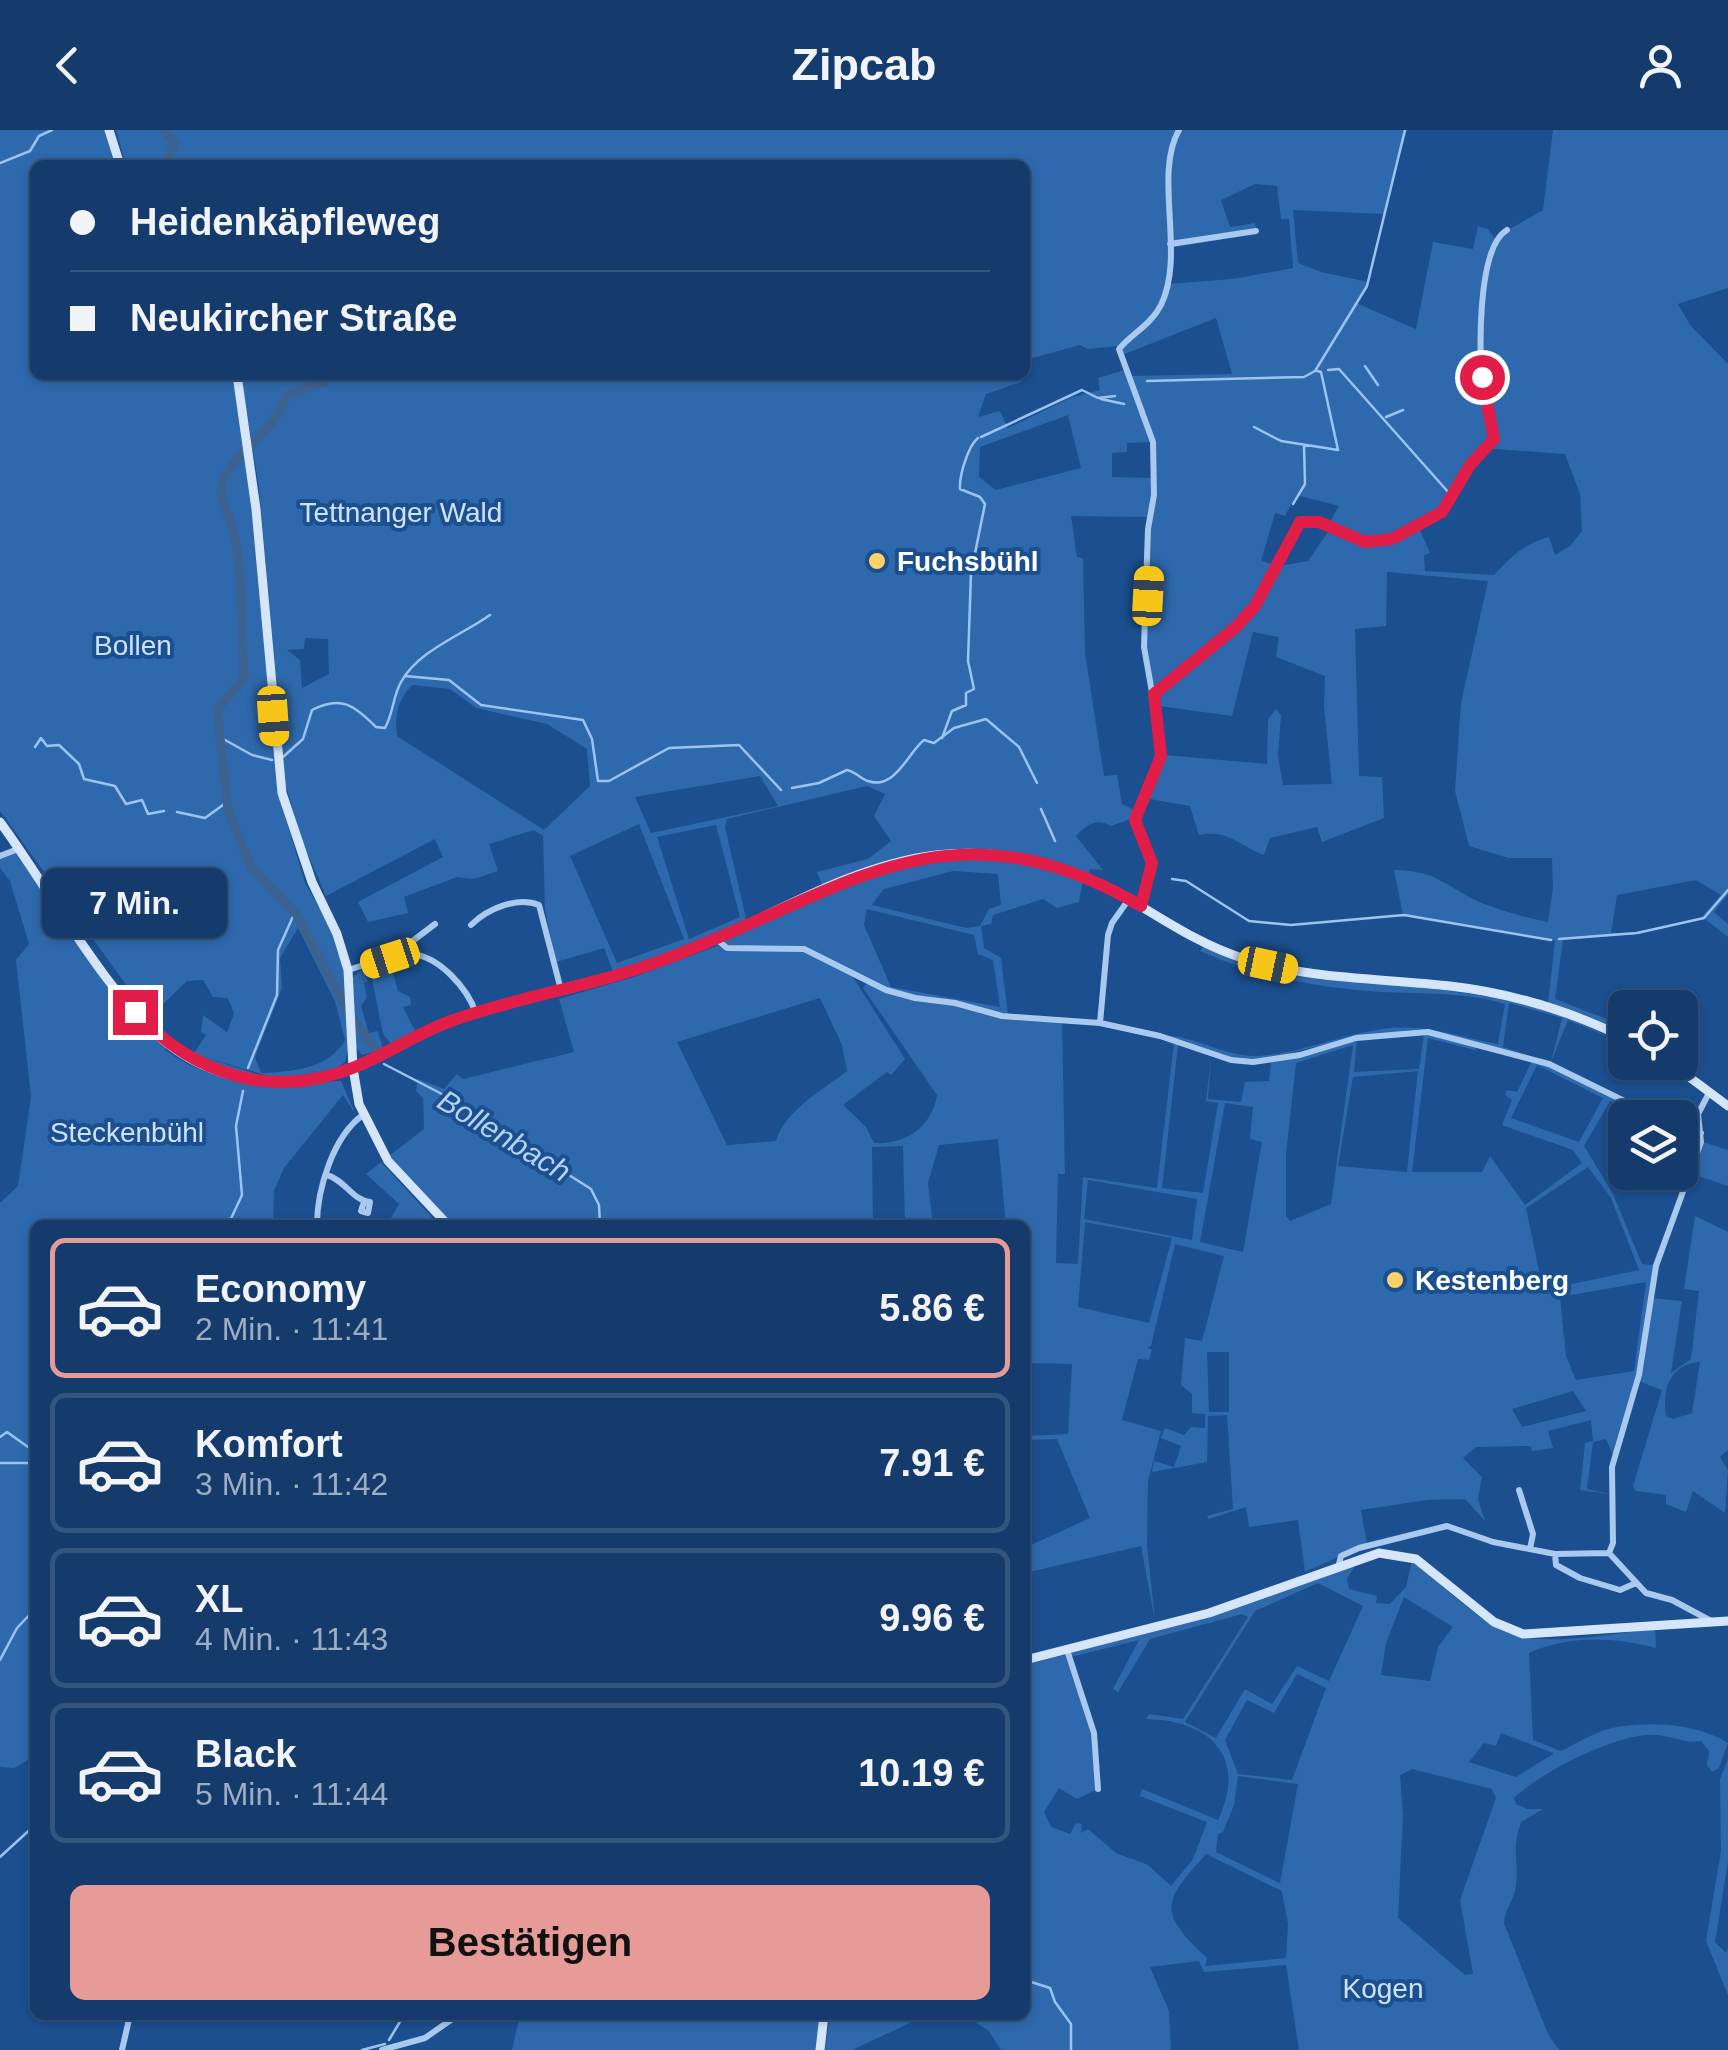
<!DOCTYPE html>
<html lang="de">
<meta charset="utf-8">
<style>
body{margin:0;font-family:Arial,sans-serif;background:#1d4271;color:#f1f3f6;height:100vh;display:flex;flex-direction:column;font-size:38px;white-space:nowrap}
*{box-sizing:border-box;margin:0}
p{font-size:32px;color:#9dadc1}
.icon{flex:none;width:55px;height:55px;fill:none;stroke:currentColor;stroke-width:2;stroke-linecap:round;stroke-linejoin:round}
.map{position:relative;flex:1;overflow:hidden}
.panel{position:absolute;left:30px;top:1090px;width:1000px;height:800px;display:flex;flex-direction:column;background:#143b6b;border-radius:15px;box-shadow:0 2px 8px #0004,0 0 0 2px #33557e}
.panel>*{flex:none}
.banner{position:absolute;left:30px;top:30px;width:1000px;height:220px;border-radius:15px;box-shadow:0 2px 8px #0004,0 0 0 2px #33557e;display:grid;align-content:center;height:220px;padding:0 40px;background:#143b6b}
.buttons{position:absolute;left:1608px;top:860px;display:grid;gap:20px}
.buttons a{display:grid;place-items:center;width:90px;height:90px;border-radius:15px;background:#143b6b;box-shadow:0 2px 8px #0004,0 0 0 2px #33557e;font-size:50px}
.end{position:absolute;width:45px;height:45px;margin:-22px;border:12px solid #e11d48;background:#fff;box-shadow:0 0 0 5px #fff}
.from{border-radius:50%}
.bubble{position:absolute;height:70px;border-radius:15px;background:#143b6b;box-shadow:0 2px 8px #0004,0 0 0 2px #33557e;font-size:32px;font-weight:700;line-height:70px;text-align:center}
.car{position:absolute;width:30px;height:60px;margin:-30px -15px;border-radius:12px;box-shadow:0 0 8px 2px #0007;background:linear-gradient(#f5c518 24%,#345 0 40%,#f5c518 0 76%,#345 0 86%,#f5c518 0)}
.banner b{display:flex;align-items:center;gap:35px;height:95px;font-size:38px}
.banner b+b{border-top:2px solid #33557e}
.banner i{width:25px;height:25px;background:#f1f3f6}
ul{padding:18px 0 0;list-style:none}
li{display:flex;align-items:center;gap:30px;height:140px;margin:0 20px 15px;padding:0 20px;border:5px solid #33557e;border-radius:15px}
li div{flex:1}
li b{display:block;font-size:38px}
li em{font-style:normal;font-weight:700}
li.on{border-color:#e69b98}
li>.icon{width:90px;height:90px;stroke-width:1.5}
.cta{display:flex;gap:20px;margin-top:auto;padding:20px 40px}
.cta a{flex:1;height:115px;border-radius:15px;background:#e69b98;color:#111;font-size:40px;font-weight:700;line-height:115px;text-align:center}
header{display:flex;justify-content:space-between;align-items:center;height:130px;padding:0 40px;background:#143b6b;font-size:45px;font-weight:700}
.map>svg:first-child{display:block}
.green{fill:#2e69ad;fill-rule:evenodd}
.lines{fill:none;stroke-linecap:round;stroke-linejoin:round}
.stream{stroke:#9cc4f0;stroke-width:2.5}
.river{stroke:#3c6290;stroke-width:9}
.street{stroke:#a9c9ee;stroke-width:6}
.secondary{stroke:#d6e6fa;stroke-width:9}
.route{stroke:#e11d48;stroke-width:12}
.poi-dot{fill:#ffd166;stroke:#1b4f8f;stroke-width:4}
.labels{text-anchor:middle;stroke-width:8;stroke-linejoin:round;paint-order:stroke}
.park-label{font-size:28px;fill:#cfe3fa;stroke:#1b4f8f}
.poi-label{font-size:28px;font-weight:bold;fill:#fff;stroke:#1b4f8f;text-anchor:start}
.water-label{font-size:30px;font-style:italic;fill:#b5d3f5;stroke:#1b4f8f}
</style>
<header><svg class="icon" aria-label="back" viewBox="0 0 24 24"><path d="M15 5l-7 7 7 7"/></svg>Zipcab<svg class="icon" aria-label="person" viewBox="0 0 24 24"><circle cx="12" cy="8" r="4"/><path d="M4 21q1-7 8-7t8 7"/></svg></header>
<div class="map">
<svg width="1728" height="1920" viewBox="0 0 1728 1920">
<rect width="100%" height="100%" fill="#1b4f8f"/>
<!-- green -->
<path class="green" d="M0 0H106L117 35H35V245H232L249 348 279 666 305 753 333 801 346 848 348 918 345 932 334 940 289 947H272L203 927 269 948C243 946 215 939 193 925L206 905 201 902 203 885 227 902 234 884 228 868 213 867 203 850 187 851 152 885 143 878 0 681ZM298 798 335 871 345 910C329 939 291 942 261 943L255 927 282 858 280 828Z
M116 0H1407L1384 84 1293 80 1298 133 1321 142 1368 152 1356 173 1416 199 1433 112 1473 119 1478 96 1488 99 1494 108 1543 80 1553 0H1728V158L1678 174 1690 195 1728 234V764L1714 782 1728 794V807L1705 789 1637 804 1563 810 1555 869 1622 895 1625 904 1548 873 1555 811 1403 785 1394 740C1439 740 1449 760 1487 775 1506 782 1528 788 1548 792L1553 757 1552 728H1508L1469 716 1455 661 1461 573 1488 451 1387 442 1386 496 1355 499 1359 646 1382 647 1384 688 1322 712 1317 697 1270 708 1264 725C1238 715 1228 699 1199 705L1190 676 1144 668 1159 640 1164 614 1165 625 1267 634 1268 589 1276 579 1281 585 1278 625 1283 655 1332 654 1324 577 1325 546 1276 527 1279 507 1253 502 1232 586 1159 576V565C1206 526 1252 493 1279 436L1308 431 1332 396 1329 394 1339 376 1296 365 1285 386 1275 383 1261 431 1276 435 1246 484 1156 561C1137 509 1151 443 1147 387L1071 386 1077 427 1083 428 1085 523 1104 646 1117 645 1122 674 1135 680 1133 688 1111 696C1096 687 1086 696 1076 706L1103 740 1090 739 1088 745 1056 733 946 721 823 757 817 742 868 729 891 711 874 686 885 664 867 656 727 689 725 697 747 793 614 844 604 818 556 832 545 779 543 706 534 700 489 714 498 741 474 749 457 747 404 767 408 783 368 792 358 772 443 727 435 709 326 766 302 711 286 656 259 358 241 245H1019L1021 252 986 264 978 287 1000 281 1008 298 1070 268 1100 260 1098 248 1124 240 1130 246 1232 244 1216 188 1122 225 1119 216 1087 219 1080 215 1025 230V35H126ZM1255 54 1277 56 1281 89H1289L1293 138 1232 149 1167 154 1170 118 1219 110 1256 98 1255 93 1230 97 1221 70ZM1068 285 1081 338 996 360 979 347 980 317ZM1151 312 1152 348 1112 347V323L1127 322V313ZM1483 318 1565 324 1580 364 1582 401 1570 416 1555 425 1549 407C1525 413 1511 427 1494 445L1425 441 1424 425 1430 423 1419 398 1442 383ZM305 508 328 509 329 544 302 558 300 530 287 520 304 519ZM413 555 450 559 476 578 547 594 587 619 590 656 544 700 397 606C394 587 398 567 413 555ZM760 646 778 676 651 703 635 667ZM639 694 684 809 617 833 570 726ZM716 695 740 787 689 809 657 707ZM1696 750 1721 765 1700 789 1636 802 1611 803 1617 765Z
M16 722 97 837 166 916 165 920C222 961 278 954 341 951L356 985 343 965 284 1038 274 1061 273 1095H35V1626L14 1638 0 1637V1073L18 1056 31 967 16 830 29 814 10 751 0 738V728Z
M942 728C993 728 1035 733 1083 750L1079 772 1057 778 1043 769 993 785 991 794 981 796 984 818 1001 828 1008 885 886 859 805 817H732L719 812C792 777 862 744 942 728ZM953 741 998 744 1001 775 989 779 980 796 966 798 872 775 884 759ZM867 779 974 805 978 824 993 830 1000 877 891 857 864 795Z
M717 816 805 820 851 844 905 929 891 945 887 942 843 975 866 997 874 1013C905 1015 932 997 937 965L863 858 867 853 1000 887 1062 891 1065 1044H1058L1056 1133 1078 1134 1083 1047 1157 1058 1174 913 1178 915 1162 1058 1203 1063 1218 973 1206 971 1211 927 1208 969 1241 972 1245 952 1269 951 1271 931 1357 909 1354 942 1419 939 1424 904 1476 916 1475 920 1428 908 1412 1042H1482L1490 1026 1525 1075 1582 1033 1573 1020 1502 995 1512 970 1505 965 1507 960 1517 962 1533 929 1656 987H1644L1610 971 1584 1016 1613 1064 1642 1134 1652 1135 1668 1097 1653 1141 1640 1234 1613 1325 1606 1309 1593 1312 1587 1359 1610 1364 1580 1360 1585 1313 1593 1311 1591 1290 1548 1301 1553 1318 1532 1321 1530 1316 1476 1317 1463 1328 1482 1347 1478 1369 1485 1391 1465 1369 1427 1370 1361 1380 1367 1414 1305 1442 1298 1390 1249 1397 1246 1377 1209 1389 1207 1386 1233 1379 1227 1285 1208 1286 1207 1332 1152 1342 1154 1331 1174 1337 1181 1316 1161 1308 1165 1298 1184 1305 1191 1297 1205 1298V1284L1192 1283V1264L1181 1255 1185 1208 1202 1211 1224 1126 1175 1114 1151 1216 1147 1217 1152 1220 1149 1230 1138 1229 1122 1290 1161 1301 1148 1351 1147 1415 1155 1491 1141 1416 1029 1442 1025 1408 1029 1416 1090 1388 1057 1309 1025 1310V1306L1068 1304 1072 1234 1025 1233V1095H1006L998 1009 939 1015 928 1053 933 1095H905L903 1016 872 1017 873 1095H450L389 1026 424 999 423 968 416 961 418 949 444 959 457 944 463 949 574 922 559 869 634 847ZM820 868 842 915 847 941C823 960 785 980 776 1011L727 1015 677 912ZM1353 915 1331 1074 1290 1091 1286 1086V1024L1296 933ZM1537 935 1603 968 1579 1012 1511 988ZM1418 941 1407 1042 1338 1036 1353 947ZM1225 973 1253 977 1250 1009 1262 1012 1243 1122 1200 1112ZM1588 1037 1611 1068 1639 1140 1543 1160 1526 1078ZM1088 1050 1197 1069 1192 1110 1084 1089ZM1085 1092 1172 1108 1149 1193 1078 1177ZM1646 1152 1634 1241 1576 1250 1566 1226 1560 1167ZM1207 1222H1229V1282H1209ZM1573 1261 1586 1281 1522 1297 1512 1279Z
M1203 817 1237 830 1506 869 1562 885 1625 914 1568 890 1551 932 1562 888 1509 873 1503 917 1526 924 1425 901 1364 905 1265 929 1228 928 1160 906C1187 902 1224 927 1256 926 1303 924 1345 902 1392 898 1430 895 1461 908 1498 914L1505 874C1465 862 1423 864 1382 862 1320 858 1257 847 1200 821Z
M390 833 398 861 410 867 411 875 403 877 415 901 391 914 383 904 370 839Z
M363 838 368 852 364 853 367 867 361 876 369 903 378 901 383 919 362 925 355 916 352 848Z
M1703 1012 1728 1020V1056L1692 1044Z
M381 1032 439 1095H387L399 1074 366 1044Z
M1695 1086 1728 1102V1320L1720 1327 1728 1340 1725 1383 1693 1361 1686 1382 1666 1374V1365L1636 1361 1633 1356 1662 1260 1638 1251 1652 1168 1682 1171 1671 1243 1691 1229 1699 1161 1684 1159ZM1700 1232 1692 1283 1673 1289 1666 1286C1662 1259 1670 1234 1700 1232Z
M1412 1431C1439 1452 1476 1489 1506 1502 1544 1518 1614 1503 1655 1499L1656 1518C1612 1507 1571 1505 1529 1523L1533 1610 1561 1621C1577 1613 1595 1602 1612 1598 1650 1591 1696 1593 1728 1613L1719 1638 1712 1642 1707 1635 1709 1621 1701 1611C1686 1614 1672 1606 1656 1605 1619 1602 1541 1642 1514 1668L1516 1674 1527 1679H1543L1521 1692C1511 1721 1519 1729 1516 1755 1515 1768 1505 1779 1504 1793L1548 1904 1559 1920H1299L1286 1835 1204 1842 1199 1831 1150 1837 1169 1881 1171 1920H1001L988 1900 963 1885H1025V1533L1065 1525 1090 1595 1096 1660 1077 1669 1059 1658 1044 1682 1051 1697 1070 1704 1076 1693 1082 1694 1081 1703 1088 1699 1116 1723 1148 1735 1171 1756 1193 1729 1207 1692 1140 1666 1142 1659 1218 1690C1248 1627 1210 1590 1146 1589L1149 1584 1183 1589 1248 1487 1242 1484 1150 1509 1118 1562 1113 1559 1139 1510 1071 1527 1070 1522 1148 1502 1353 1432 1355 1436 1347 1448 1349 1459 1377 1466 1376 1473 1390 1474 1406 1457ZM1318 1453 1363 1476 1329 1551 1297 1536 1272 1574 1245 1559 1216 1608 1185 1592 1255 1481ZM1404 1467 1453 1497 1438 1517 1430 1551 1381 1545 1386 1513ZM1297 1544 1326 1558 1292 1650 1238 1644 1225 1610 1247 1570 1274 1583ZM1501 1603 1553 1623V1624L1516 1647 1469 1632 1484 1613 1496 1616ZM1412 1639 1492 1659 1496 1668 1460 1770 1473 1844 1465 1845 1398 1788 1403 1685 1400 1645ZM1238 1646 1298 1654 1280 1753 1216 1722 1218 1704 1223 1702 1234 1675ZM1206 1724 1282 1761 1288 1794 1286 1828 1205 1836 1207 1828C1156 1781 1164 1771 1206 1724Z
M1728 1629V1731L1715 1812 1726 1823 1728 1819V1865L1706 1811 1721 1721 1720 1649Z
M520 1885H820L816 1920H512Z
M830 1885H927L852 1920H825Z"/>
<g class="lines">
<!-- stream -->
<path class="stream" d="M0 33 30 21 39 6 52 0
M1365 236 1378 255
M1328 240 1339 239 1449 363
M1147 251 1304 247 1315 241 1367 156 1405 0
M1101 269 1124 274
M1386 287 1403 280
M1254 297 1281 311 1338 320 1321 242 1317 241
M981 307 1082 260 1098 268 1115 266
M1293 374 1305 354 1304 315
M405 546 449 550 481 575 583 590 592 609 598 651H609L669 618 739 615 781 660
M218 606 252 625 272 630
M942 608 952 581 966 575V563L974 559 968 531 971 443 985 374 980 367 960 359C959 346 968 316 978 308
M35 617 41 608 47 616 59 615 79 634 84 649 115 656 126 674 142 670 148 684 164 681
M283 627 303 609 312 580C341 565 354 575 376 597L385 598C393 584 393 566 401 552 418 521 460 506 490 485
M792 658 819 653 847 640C856 642 861 649 868 651 895 661 909 621 924 610L934 613 954 598 986 589 1019 617 1037 653
M1041 679 1055 711
M177 682 205 688 227 672
M1172 749 1186 751 1249 791 1291 795 1404 785 1551 810
M1559 809 1637 803 1704 788 1728 760
M384 934 440 963 591 1059 599 1075 600 1095
M248 938 277 865 278 820 295 782
M228 1095 242 1065 236 996 243 961
M0 1307 7 1302 35 1322
M0 1333H35
M0 1530 17 1498 35 1479
M0 1727 35 1695
M1025 1850 1050 1858 1055 1872 1071 1894V1920
M389 1910 401 1890 399 1885
M362 1920 385 1914"/>
<!-- river -->
<path class="river" d="M164 0 175 13 169 26 170 35
M327 245 326 251 286 266C272 306 238 317 223 351 216 367 231 387 234 403 244 451 240 500 244 549L217 579 228 680 251 737 296 784 347 880
M358 895 376 920"/>
<!-- street -->
<path class="street" d="M1170 114 1256 101
M1154 564 1236 497 1255 475 1300 392 1325 394 1365 411 1392 409 1443 382 1471 335 1493 309C1493 293 1485 279 1483 264 1479 230 1476 118 1507 100
M0 726 18 719
M1129 769 1112 793 1108 805 1100 893 1160 906 1231 930 1253 932 1300 925 1356 908 1428 902 1549 934 1659 988
M1141 776 1152 733 1135 690 1162 619 1144 517 1148 399 1154 365 1153 312 1119 219C1131 204 1151 195 1161 175 1186 124 1153 45 1179 0
M471 795C487 779 517 766 539 775L561 860
M716 809 727 818 804 819 886 860 915 868 955 873 1002 886 1100 893
M413 824 410 813 435 794
M348 840C367 835 392 822 412 824 440 827 467 858 476 883
M1680 998 1701 1003
M327 1045C345 1050 352 1070 370 1072L368 1083 361 1081 364 1072
M317 1095C317 1060 333 1006 363 985
M1519 1360 1533 1404 1530 1419
M1609 1423 1613 1413 1612 1337 1639 1245 1656 1136 1701 1012 1698 984 1709 963
M1555 1424 1556 1435 1580 1448 1620 1460 1636 1453
M1339 1434 1341 1426 1359 1418 1447 1396 1493 1412 1555 1424 1609 1423 1646 1463 1672 1470 1713 1492
M1067 1520 1094 1603 1098 1659
M122 1920 130 1885
M382 1920 425 1908 458 1885"/>
<!-- secondary -->
<path class="secondary" d="M109 0 120 35
M237 245 256 379 282 663 312 752 337 804 348 840 353 938 359 974 388 1031 448 1095
M0 692C49 758 108 870 172 917 232 960 305 961 371 930 398 917 424 900 453 890 528 863 607 852 681 824 765 791 846 736 936 725 997 718 1059 732 1113 760 1156 784 1195 813 1242 828 1310 850 1381 848 1450 856 1511 863 1570 881 1625 908
M1669 932 1728 976
M1025 1530 1209 1483 1379 1423 1416 1429 1494 1492 1523 1504 1728 1491
M820 1920 824 1885"/>
</g>
<g class="lines">
<!-- route -->
<path class="route" d="M135 882C194 945 273 971 355 937 388 924 417 903 451 891 520 866 594 856 663 830 844 763 947 662 1141 776L1152 733 1135 690 1161 626 1154 564 1236 497 1255 476 1300 392H1319L1365 412 1392 409 1442 382 1470 335 1494 309 1482 247"/>
</g>
<!-- markers -->
<g class="poi-dot">
<circle cx="877" cy="431" r="10"/>
<circle cx="1395" cy="1150" r="10"/>
</g>
<g class="labels">
<!-- park labels -->
<g class="park-label">
<text x="401" y="392">Tettnanger Wald</text>
<text x="133" y="525">Bollen</text>
<text x="127" y="1012">Steckenbühl</text>
<text x="1383" y="1868">Kogen</text>
</g>
<!-- poi labels -->
<g class="poi-label">
<text x="897" y="441">Fuchsbühl</text>
<text x="1415" y="1160">Kestenberg</text>
</g>
<!-- water labels -->
<g class="water-label">
<text transform="translate(504 1006) rotate(31)" y="10">Bollenbach</text>
</g>
</g>
</svg>
<div class="buttons">
<a><svg class="icon" aria-label="locate" viewBox="0 0 24 24"><circle cx="12" cy="12" r="6"/><path d="M12 2v4M12 18v4M2 12h4M18 12h4"/></svg></a>
<a><svg class="icon" aria-label="layers" viewBox="0 0 24 24"><path d="M12 4l9 5-9 5-9-5zM3 14l9 5 9-5"/></svg></a>
</div>
<i class="end from" style="left:1482px;top:247px"></i>
<i class="end" style="left:135px;top:882px"></i>
<div class="bubble" style="left:42px;top:738px;width:185px">7 Min.</div>
<i class="car" style="left:1148px;top:466px;rotate:3deg"></i>
<i class="car" style="left:273px;top:586px;rotate:176deg"></i>
<i class="car" style="left:390px;top:828px;rotate:252deg"></i>
<i class="car" style="left:1268px;top:835px;rotate:102deg"></i>
<div class="banner">
<b><i class="from"></i>Heidenkäpfleweg</b>
<b><i></i>Neukircher Straße</b>
</div>
<section class="panel">
<ul>
<li class="on"><svg class="icon" aria-label="car" viewBox="0 0 24 24"><path d="M5 17H2v-5l4-1 3-4h7l3 4 3 1v5h-3M9 17h6M6 11h13"/><circle cx="7" cy="17" r="2"/><circle cx="17" cy="17" r="2"/></svg><div><b>Economy</b><p>2 Min. · 11:41</p></div><em>5.86 €</em></li>
<li><svg class="icon" aria-label="car" viewBox="0 0 24 24"><path d="M5 17H2v-5l4-1 3-4h7l3 4 3 1v5h-3M9 17h6M6 11h13"/><circle cx="7" cy="17" r="2"/><circle cx="17" cy="17" r="2"/></svg><div><b>Komfort</b><p>3 Min. · 11:42</p></div><em>7.91 €</em></li>
<li><svg class="icon" aria-label="car" viewBox="0 0 24 24"><path d="M5 17H2v-5l4-1 3-4h7l3 4 3 1v5h-3M9 17h6M6 11h13"/><circle cx="7" cy="17" r="2"/><circle cx="17" cy="17" r="2"/></svg><div><b>XL</b><p>4 Min. · 11:43</p></div><em>9.96 €</em></li>
<li><svg class="icon" aria-label="car" viewBox="0 0 24 24"><path d="M5 17H2v-5l4-1 3-4h7l3 4 3 1v5h-3M9 17h6M6 11h13"/><circle cx="7" cy="17" r="2"/><circle cx="17" cy="17" r="2"/></svg><div><b>Black</b><p>5 Min. · 11:44</p></div><em>10.19 €</em></li>
</ul>
<div class="cta"><a>Bestätigen</a></div>
</section>
</div>
